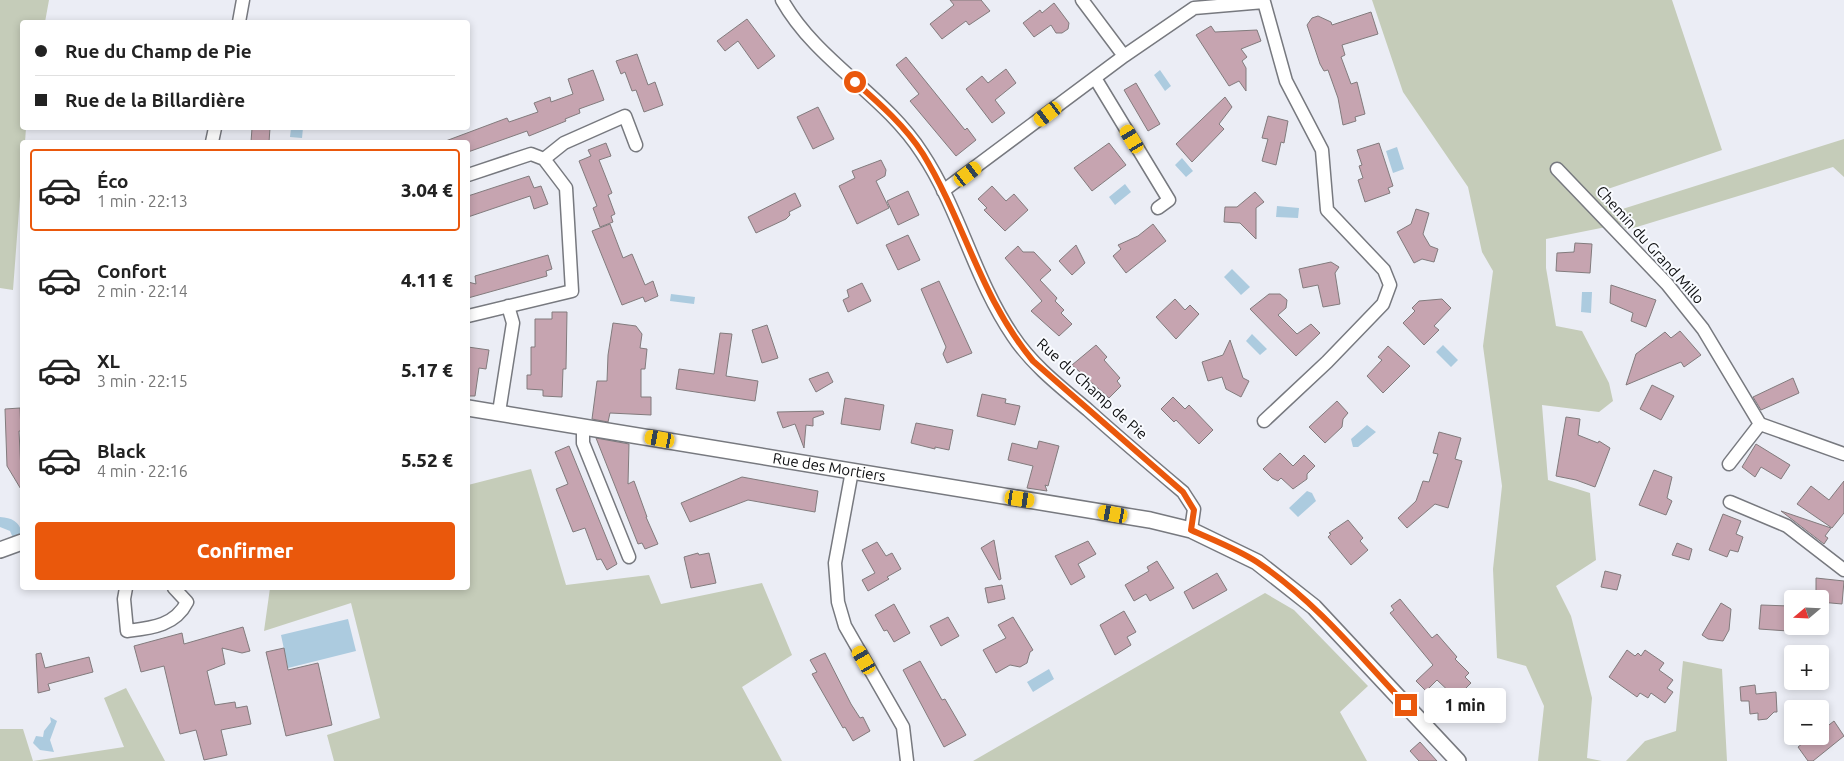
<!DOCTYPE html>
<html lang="fr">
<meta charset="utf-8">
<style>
body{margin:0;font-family:Ubuntu,sans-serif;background:#f2f2f2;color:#222;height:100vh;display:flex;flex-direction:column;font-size:19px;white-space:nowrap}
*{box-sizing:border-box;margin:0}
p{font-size:16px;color:#767676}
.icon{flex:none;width:28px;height:28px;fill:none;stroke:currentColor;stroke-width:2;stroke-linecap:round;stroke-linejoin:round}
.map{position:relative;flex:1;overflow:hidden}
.side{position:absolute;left:20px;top:140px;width:450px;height:450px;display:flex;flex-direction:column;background:#fff;border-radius:5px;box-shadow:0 2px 8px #0003}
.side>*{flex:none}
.hud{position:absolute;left:20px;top:20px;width:450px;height:110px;border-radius:5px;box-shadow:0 2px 8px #0003;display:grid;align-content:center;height:110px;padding:0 15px;background:#fff}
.needle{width:32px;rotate:251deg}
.tools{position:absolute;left:1784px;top:590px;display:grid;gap:10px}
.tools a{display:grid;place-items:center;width:45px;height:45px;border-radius:5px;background:#fff;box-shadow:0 2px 8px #0003;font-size:25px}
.end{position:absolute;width:22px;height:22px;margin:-11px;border:6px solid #ea580c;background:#fff;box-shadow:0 0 0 2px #fff}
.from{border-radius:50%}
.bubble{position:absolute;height:35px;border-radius:5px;background:#fff;box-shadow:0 2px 8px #0003;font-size:16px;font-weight:800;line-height:35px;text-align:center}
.car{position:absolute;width:15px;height:30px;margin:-15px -8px;border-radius:6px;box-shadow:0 0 4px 1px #0007;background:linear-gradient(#f5c518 24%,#345 0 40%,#f5c518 0 76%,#345 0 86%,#f5c518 0)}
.hud b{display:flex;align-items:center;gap:18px;height:48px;font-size:19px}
.hud b+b{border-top:1px solid #e0e0e0}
.hud i{width:12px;height:12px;background:#222}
ul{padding:9px 0 0;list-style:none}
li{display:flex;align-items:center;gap:15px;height:82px;margin:0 10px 8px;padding:0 5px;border:2px solid transparent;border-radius:5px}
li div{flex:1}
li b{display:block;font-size:19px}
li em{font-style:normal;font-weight:800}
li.selected{border-color:#ea580c}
li>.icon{width:45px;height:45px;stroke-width:1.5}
.action{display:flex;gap:10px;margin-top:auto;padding:10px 15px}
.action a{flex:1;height:58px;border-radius:5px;background:#ea580c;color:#fff;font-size:20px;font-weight:800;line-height:58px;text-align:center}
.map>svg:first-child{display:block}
.green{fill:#c5ccb9}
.water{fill:#accbdf}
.building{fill:#c6a4b0;stroke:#827b7d}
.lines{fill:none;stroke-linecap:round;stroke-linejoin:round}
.minor-casing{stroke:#77797f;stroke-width:15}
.tertiary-casing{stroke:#77797f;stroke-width:18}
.minor{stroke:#fff;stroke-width:12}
.tertiary{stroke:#fff;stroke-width:15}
.route{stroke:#ea580c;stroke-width:6}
.labels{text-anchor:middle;stroke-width:4;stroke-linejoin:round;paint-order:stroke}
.street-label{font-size:15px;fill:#0c0d0f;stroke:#f9fbff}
</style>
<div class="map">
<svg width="1844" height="761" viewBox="0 0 1844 761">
<rect width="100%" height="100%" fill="#ebedf5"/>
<!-- green -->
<path class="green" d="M0 0H49L45 22H22V128H26L25 142H22V170L13 290 0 288Z
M1372 0H1672L1722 150 1599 192 1613 212 1844 139V177L1833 167 1627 230 1621 224 1546 239V268L1556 326 1582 331 1609 383 1613 401 1599 412 1542 405 1548 480 1590 493 1596 560 1556 586 1571 616 1592 698 1587 758 1602 761H1538L1544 706 1526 666 1497 658 1493 569 1502 486 1483 346 1493 271 1482 252 1468 187 1403 92Z
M531 469 566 585 649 575 661 604 762 583 792 655 742 687 782 761H334L327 735 380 718 351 603 264 631 270 588H468V485Z
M1265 593 1294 610 1368 686 1340 712 1367 761H973Z
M1683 661 1722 669 1727 761H1626L1645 741 1676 731Z
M126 688 165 761H0V729H23L33 761 124 747 104 698Z"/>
<!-- water -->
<path class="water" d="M1160 70 1171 86 1165 91 1154 75Z
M291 128H303L302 138 290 137Z
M1397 147 1404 169 1393 173 1386 151Z
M1182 158 1193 171 1186 177 1175 165Z
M1125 184 1131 192 1115 205 1109 197Z
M1277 206 1299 208 1298 218 1276 217Z
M1232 269 1250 287 1241 295 1224 277Z
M1582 292H1592L1591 313 1581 312Z
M671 294 695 297 694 304 670 301Z
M1252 334 1267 349 1260 355 1246 341Z
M1443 345 1458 360 1451 367 1436 352Z
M1367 425 1376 432 1358 447H1353L1351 439Z
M1307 491 1312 493 1316 501 1298 517 1289 508Z
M0 517C12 518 19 521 22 533L13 538 10 531 0 527Z
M348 619 356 651 288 668 281 635Z
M1049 669 1054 679 1033 692 1027 682Z
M50 717 57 721 50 740 54 752 40 750 33 743 36 736 43 737 44 731 51 722Z"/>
<!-- building -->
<path class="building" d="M950 0H981L990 11 969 25 966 21 942 39 930 24 954 5Z
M1054 3 1069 23 1068 29 1062 33H1056L1051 25 1034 37 1023 23 1040 10 1042 13Z
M1371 12 1378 34 1342 45 1345 55 1341 57 1351 84 1357 82 1365 114 1355 117 1356 121 1343 125 1338 98 1328 70 1324 71 1320 64 1307 25 1312 18 1318 16 1331 22 1332 25Z
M747 19 775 56 758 69 738 41 725 51 717 41Z
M1211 26 1215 32 1257 30 1261 41 1241 49 1247 57 1242 61 1246 68V91L1239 81 1229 86 1196 35Z
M637 54 648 85 655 82 663 105 644 112 636 90 632 91 625 72 621 74 616 61Z
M906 57 965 130 967 128 976 140 956 156 910 101 919 94 896 65Z
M1006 69 1016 83 995 100 1005 113 992 123 966 89 982 76 988 83Z
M593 70 604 100 579 109 580 113 565 119 566 121 529 136 527 131 468 152V142H443L507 118 509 122 538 112 534 103 550 97 551 102 573 94 568 79Z
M1136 83 1160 124 1148 131 1124 90Z
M1225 97 1232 107 1219 124 1224 129 1192 162 1176 144Z
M818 107 834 139 813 149 797 117Z
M1268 116 1288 121 1284 143 1281 142 1276 165 1262 161 1268 139 1262 138Z
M252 128H270L269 142H251Z
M606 143 611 156 599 160 612 193 608 195 615 214 611 216 613 222 600 227 593 208 597 206 579 161 591 156 588 150Z
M1109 143 1126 165 1092 191 1074 168Z
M1379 143 1393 186 1388 188 1390 193 1365 202 1358 180 1363 178 1359 166 1362 165 1357 150Z
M881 160 886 170 885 176 876 181 889 208 857 224 839 186 855 178 852 171Z
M529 176 534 188 541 186 548 204 534 209 530 196 468 217V196Z
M992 186 1006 201 1014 194 1028 210 1005 231 984 210 987 208 978 199Z
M908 191 919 215 898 225 887 201Z
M1255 192 1264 202 1256 208V239L1240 223 1224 222 1225 207H1237Z
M795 193 801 206 789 212 790 215 786 219 756 233 748 217Z
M1416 209 1429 213 1423 234 1430 246 1438 249 1434 262 1422 259 1414 263 1397 232 1411 224Z
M610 224 623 258 632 254 645 285 653 281 658 296 645 302 643 297 622 305 592 231Z
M1153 224 1166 241 1126 273 1113 256 1121 249 1118 245 1138 236Z
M908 235 920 260 898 270 886 245Z
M1575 243 1592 244 1590 273 1556 271 1557 253 1574 252Z
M1076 245 1085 263 1072 275 1059 261Z
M1018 246 1023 252H1034L1051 270 1040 280 1057 298 1055 301 1064 310 1061 313 1072 324 1059 336 1031 311 1042 301 1005 258Z
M548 255 552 269 546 271 547 276 468 298V282L476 284 475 276Z
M1331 262 1339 267 1335 273 1340 304 1323 307 1318 285 1303 288 1299 269Z
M939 281 972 353 947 363 943 354 946 347 921 289Z
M862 283 871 301 848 312 843 300 849 297 847 290Z
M1611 285 1656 300 1646 327 1631 321 1633 313 1610 303Z
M1269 294H1280L1287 300 1286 308 1278 315 1297 334 1311 324 1320 333 1296 356 1250 309Z
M1175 299 1185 310 1190 305 1199 314 1176 339 1156 317Z
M1442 299 1451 308 1434 326 1439 330 1424 345 1403 323 1415 311 1412 308 1419 301Z
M552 312H567L566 369H563L562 397 543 396V390L527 389V375H531V347H535V319H552Z
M613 323 636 326 642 334 640 348 647 349 645 369H641V397H651V415L610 413 608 422 592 419 597 381H607L608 355Z
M767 325 778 358 762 363 752 330Z
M1680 331 1701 355 1684 367 1681 362 1626 385 1636 354 1665 332 1671 338Z
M720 333 732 334 726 376 758 381 755 401 676 389 679 369 714 374Z
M1230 340 1243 378 1249 381 1241 397 1226 389 1222 377 1208 381 1202 362 1223 355Z
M1096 345 1107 357 1104 360 1120 378 1117 381 1121 386 1109 398 1072 365Z
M1388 346 1410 366 1383 393 1367 376 1382 360 1378 357Z
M468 347 489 350 486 369 479 368 475 396H468Z
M828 372 833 382 816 392 809 379Z
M1793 378 1799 393 1761 410 1753 397Z
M1652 385 1674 396 1661 420 1640 409Z
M982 394 1006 399 1005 403 1020 406 1015 425 977 416Z
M1173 397 1185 409 1189 405 1213 430 1199 444 1176 420 1174 422 1161 409Z
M845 398 884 405 880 430 841 424Z
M1337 401 1348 413 1343 419 1342 427 1325 443 1309 427Z
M20 408 21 431H19L22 491 7 466 5 409Z
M823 411 824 414 813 418V426L806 425 804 448 795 424 783 428 777 412Z
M1566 417 1580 419 1578 435 1598 443 1599 441 1610 448 1595 487 1576 480 1556 476Z
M916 423 953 430 949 450 935 447V449L911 443Z
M1439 432 1461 438 1455 459 1462 461 1448 508 1435 504 1407 528 1398 518 1416 501 1423 481 1429 482 1438 454 1433 453Z
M596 438 629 444 628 484 634 481 647 517H646L658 544 645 549 642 543 638 544Z
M1039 441 1059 446 1048 486 1045 485 1047 491 1027 488 1033 466 1008 460 1012 443 1037 449Z
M1756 444 1790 465 1781 479 1761 467 1755 477 1742 467Z
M569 446 617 564 607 570 601 559 597 560 585 528 573 532 556 489 568 484 555 452Z
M1280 453 1293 466 1304 455 1315 466 1307 474V479L1293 489 1281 478 1278 481 1272 478 1263 469Z
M1654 470 1672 477 1667 498 1672 501 1666 515 1639 505Z
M742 477 818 491 815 512 748 500 690 522 681 503Z
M1844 481V513L1832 528 1797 504 1811 486 1829 500Z
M1781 511 1831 528 1825 536 1828 538 1824 544Z
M1723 514 1741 521 1736 534 1743 537 1738 552 1730 550 1727 557 1709 550Z
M1348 520 1363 538 1360 541 1368 550 1351 565 1328 537 1331 534 1329 533Z
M994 540 1001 579 999 580 981 548Z
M1088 541 1096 554 1078 564 1085 577 1071 585 1055 556Z
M877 542 886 556 892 553 901 569 887 577 889 579 868 591 862 580 875 573 862 550Z
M1677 543 1692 549 1689 560 1672 555Z
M698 553 699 555 709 553 716 583 691 588 684 557Z
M1157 561 1174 588 1150 601 1146 594 1134 601 1125 585 1149 571 1147 567Z
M1605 571 1621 575 1617 590 1601 587Z
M1217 573 1227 590 1193 609 1184 592Z
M1816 578 1844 581 1842 604 1820 602V599H1816Z
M1002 585 1005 599 988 603 985 588Z
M1400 599 1432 638 1437 634 1457 657 1455 659 1469 673 1465 677 1471 683 1456 698 1437 680 1426 691 1416 681 1433 665 1390 613 1394 610 1391 606Z
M1721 603 1731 609 1729 630 1723 641 1708 639 1702 635Z
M894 604 910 633 894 642 887 630 884 631 875 615Z
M1761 605 1789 606 1788 631 1759 629Z
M1124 611 1136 632 1127 637 1131 645 1115 655 1100 625Z
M948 617 959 636 941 646 930 626Z
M1013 617 1033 650 1030 652 1027 663 1020 667 1010 665 996 673 983 650 1006 638 998 625Z
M243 627 250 651 242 653 222 648 225 664 207 671 215 705 235 702 236 708 247 706 251 724 221 730 227 755 204 760 196 730 180 734 164 666 141 672 134 646 182 633 184 644Z
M284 648 288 670 318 663 332 725 286 736 266 652Z
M1627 650 1635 656 1638 653 1641 656 1645 650 1664 663 1659 670 1673 680 1667 688 1673 692 1665 703 1651 693 1648 698 1640 693 1637 697 1609 677Z
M41 653 45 668 89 657 93 672 48 684 50 690 38 693 36 654Z
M825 653 851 704 860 718 863 717 870 731 853 741 845 727 843 728 812 674 817 672 810 660Z
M920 661 942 700 945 699 966 735 944 747 903 670Z
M1755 685 1756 694 1776 692 1777 712H1774L1767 719 1758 720V713L1750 714 1749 701H1741L1740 687Z
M1834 721 1844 736 1813 761H1808L1798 747 1812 736H1820V732Z
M1420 742 1437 761H1419L1410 751Z"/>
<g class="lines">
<defs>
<path id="minor" d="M782 0C817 62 884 94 922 153 960 210 974 279 1013 336 1032 365 1062 388 1088 410 1119 438 1151 465 1183 492L1194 509 1191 530
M1082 0 1124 56
M239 22 243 0
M1095 78 1169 200 1158 208
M212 142 215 128
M544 159 564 143 625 116 636 145
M1557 169 1667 284 1703 329 1760 424
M468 175 531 154 544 159 566 188 572 291 468 316
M943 191 1124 56 1194 8 1264 2 1286 81 1322 150 1327 210 1384 270 1390 285 1383 304 1327 362 1264 421
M499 412 513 323 508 306
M583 426V443L629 557
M1729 464 1760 424 1844 454
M852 471 835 563 838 602 845 626 903 727 907 761
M1730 502 1787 526 1844 570
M126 588 124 599 127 631C151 628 175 626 187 602L174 588"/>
<g id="tertiary">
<path id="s1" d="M468 408 1150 520 1191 530 1257 562 1314 607 1458 761"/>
<path d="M0 550 22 542"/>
</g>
</defs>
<!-- minor casing -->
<use href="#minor" class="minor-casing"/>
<!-- tertiary casing -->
<use href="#tertiary" class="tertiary-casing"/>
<!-- minor -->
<use href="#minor" class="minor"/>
<!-- tertiary -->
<use href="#tertiary" class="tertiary"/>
</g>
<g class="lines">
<!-- route -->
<path class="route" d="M855 82C879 103 906 127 923 154 965 223 980 297 1033 361L1183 492 1194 510 1191 530C1213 540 1237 549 1257 562 1314 600 1359 655 1406 705"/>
</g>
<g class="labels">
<!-- street labels -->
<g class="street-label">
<text transform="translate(1650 245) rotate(48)" y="5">Chemin du Grand Millo</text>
<text transform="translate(1092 389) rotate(42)" y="5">Rue du Champ de Pie</text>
<text dy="5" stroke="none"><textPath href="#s1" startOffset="366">Rue des Mortiers</textPath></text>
</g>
</g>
</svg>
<div class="tools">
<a><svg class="needle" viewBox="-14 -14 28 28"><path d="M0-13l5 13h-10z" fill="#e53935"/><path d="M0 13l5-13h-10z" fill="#767676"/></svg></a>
<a>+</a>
<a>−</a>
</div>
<i class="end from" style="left:855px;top:82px"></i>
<i class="end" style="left:1406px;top:705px"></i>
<div class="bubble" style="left:1424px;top:688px;width:82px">1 min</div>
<i class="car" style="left:1048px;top:114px;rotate:233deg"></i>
<i class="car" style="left:1132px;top:139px;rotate:329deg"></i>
<i class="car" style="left:968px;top:174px;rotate:53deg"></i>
<i class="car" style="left:660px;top:439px;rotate:280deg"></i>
<i class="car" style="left:1020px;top:499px;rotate:99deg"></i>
<i class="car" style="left:1113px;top:514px;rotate:280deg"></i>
<i class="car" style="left:864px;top:660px;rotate:330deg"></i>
<div class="hud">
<b><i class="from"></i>Rue du Champ de Pie</b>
<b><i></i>Rue de la Billardière</b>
</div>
<section class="side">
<ul>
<li class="selected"><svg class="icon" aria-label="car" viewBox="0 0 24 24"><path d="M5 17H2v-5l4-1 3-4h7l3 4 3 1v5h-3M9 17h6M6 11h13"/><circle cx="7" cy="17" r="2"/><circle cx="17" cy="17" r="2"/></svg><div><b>Éco</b><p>1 min · 22:13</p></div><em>3.04 €</em></li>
<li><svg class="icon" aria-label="car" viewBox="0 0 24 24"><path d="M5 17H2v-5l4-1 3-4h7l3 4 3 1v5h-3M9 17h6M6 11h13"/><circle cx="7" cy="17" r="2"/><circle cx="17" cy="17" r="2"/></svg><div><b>Confort</b><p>2 min · 22:14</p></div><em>4.11 €</em></li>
<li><svg class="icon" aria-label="car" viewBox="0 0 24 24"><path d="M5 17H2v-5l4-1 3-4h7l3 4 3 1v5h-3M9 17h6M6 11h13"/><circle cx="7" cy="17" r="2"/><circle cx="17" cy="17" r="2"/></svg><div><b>XL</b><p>3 min · 22:15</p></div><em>5.17 €</em></li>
<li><svg class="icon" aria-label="car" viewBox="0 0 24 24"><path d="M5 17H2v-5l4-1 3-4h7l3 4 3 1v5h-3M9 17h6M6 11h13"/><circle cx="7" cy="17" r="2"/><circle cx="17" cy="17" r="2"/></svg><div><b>Black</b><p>4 min · 22:16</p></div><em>5.52 €</em></li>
</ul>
<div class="action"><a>Confirmer</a></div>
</section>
</div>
